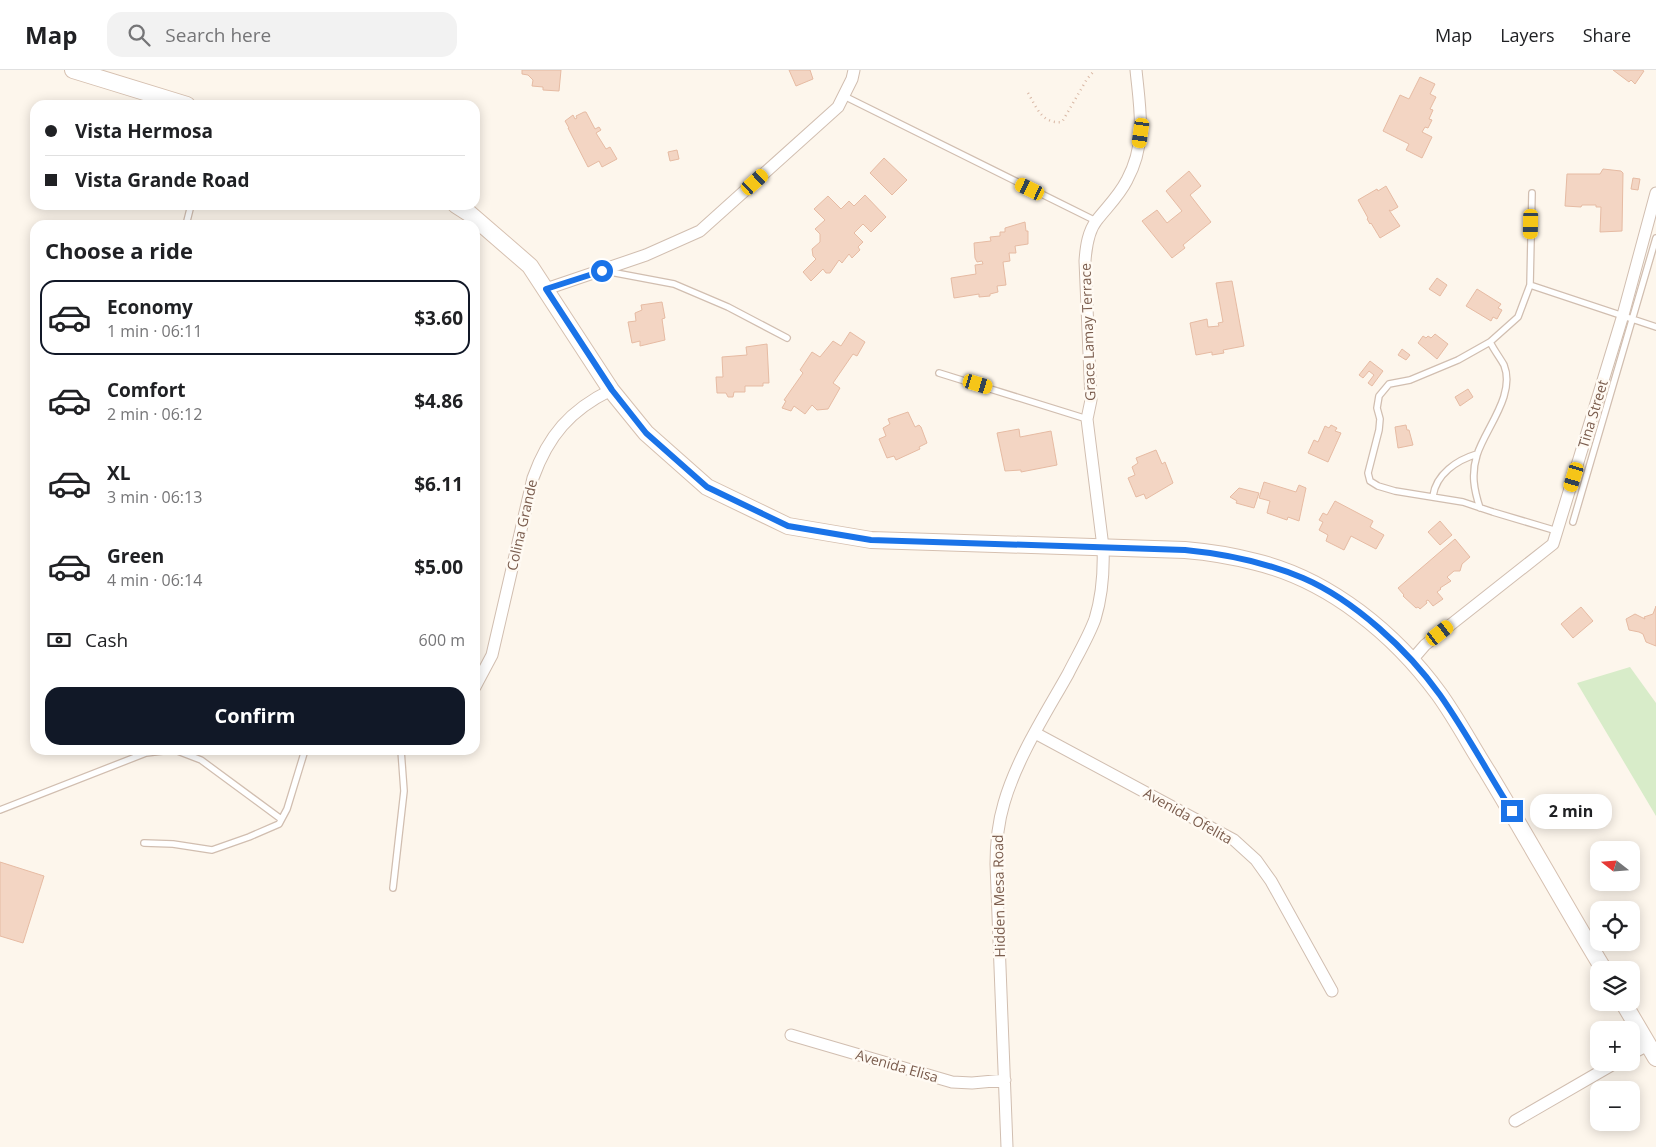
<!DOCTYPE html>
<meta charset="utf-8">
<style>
body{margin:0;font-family:"Open Sans",sans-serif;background:#f2f2f2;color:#202124;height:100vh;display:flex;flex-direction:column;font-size:19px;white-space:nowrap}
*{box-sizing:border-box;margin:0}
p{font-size:16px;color:#757577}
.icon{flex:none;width:28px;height:28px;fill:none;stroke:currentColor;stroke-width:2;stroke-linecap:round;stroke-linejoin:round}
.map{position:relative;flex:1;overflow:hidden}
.panel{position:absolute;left:30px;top:150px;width:450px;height:535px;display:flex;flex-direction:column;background:#fff;border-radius:15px;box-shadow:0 2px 12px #0003}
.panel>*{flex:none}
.guide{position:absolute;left:30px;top:30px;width:450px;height:110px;border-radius:15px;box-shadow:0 2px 12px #0003;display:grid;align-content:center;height:110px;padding:0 15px;background:#fff}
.needle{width:32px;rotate:287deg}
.tools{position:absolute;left:1590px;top:771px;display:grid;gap:10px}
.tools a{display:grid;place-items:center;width:50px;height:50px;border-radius:10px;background:#fff;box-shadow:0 2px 12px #0003;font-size:25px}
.end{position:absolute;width:22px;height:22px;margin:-11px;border:6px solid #1a73e8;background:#fff;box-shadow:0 0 0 2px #fff}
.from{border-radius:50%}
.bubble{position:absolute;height:35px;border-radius:15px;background:#fff;box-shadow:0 2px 12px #0003;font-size:16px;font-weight:700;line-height:35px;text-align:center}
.car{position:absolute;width:15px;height:30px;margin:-15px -8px;border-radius:6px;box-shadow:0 0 4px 1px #0007;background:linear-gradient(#f5c518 24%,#345 0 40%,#f5c518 0 76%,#345 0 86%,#f5c518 0)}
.guide b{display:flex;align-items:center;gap:18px;height:48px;font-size:19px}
.guide b+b{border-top:1px solid #e0e0e0}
.guide i{width:12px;height:12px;background:#202124}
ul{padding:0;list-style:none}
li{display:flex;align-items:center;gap:15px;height:75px;margin:0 10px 8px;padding:0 5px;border:2px solid transparent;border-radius:15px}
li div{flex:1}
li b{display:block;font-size:19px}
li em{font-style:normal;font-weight:700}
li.active{border-color:#111827}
li>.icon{width:45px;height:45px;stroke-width:1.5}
h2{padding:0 15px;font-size:22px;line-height:60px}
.pay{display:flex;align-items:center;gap:12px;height:55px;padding:0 15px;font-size:19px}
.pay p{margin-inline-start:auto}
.cta{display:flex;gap:10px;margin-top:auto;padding:10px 15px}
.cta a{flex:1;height:58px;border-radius:15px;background:#111827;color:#fff;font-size:20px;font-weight:700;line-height:58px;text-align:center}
header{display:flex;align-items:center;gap:30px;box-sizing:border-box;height:70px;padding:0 25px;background:#fff;border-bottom:1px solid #e0e0e0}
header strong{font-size:24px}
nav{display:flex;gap:28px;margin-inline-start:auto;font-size:18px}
.search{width:350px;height:45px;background:#f2f2f2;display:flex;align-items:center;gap:12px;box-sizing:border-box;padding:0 18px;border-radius:15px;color:#757577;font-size:19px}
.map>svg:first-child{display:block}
.green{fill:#d8ecc9}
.building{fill:#f3d5c3;stroke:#e6bba3}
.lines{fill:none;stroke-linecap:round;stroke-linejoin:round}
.lane-casing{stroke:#d1beb0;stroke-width:8}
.street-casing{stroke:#d1beb0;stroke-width:13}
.secondary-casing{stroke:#d6c0b0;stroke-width:18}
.path{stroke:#d9b8a5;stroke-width:2.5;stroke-dasharray:1 4;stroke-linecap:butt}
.lane{stroke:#fff;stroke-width:5.5}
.street{stroke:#fff;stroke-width:11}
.secondary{stroke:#fff;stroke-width:16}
.route{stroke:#1a73e8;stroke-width:6}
.labels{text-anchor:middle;stroke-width:5;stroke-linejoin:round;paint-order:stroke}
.street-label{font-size:14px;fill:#7a5c4d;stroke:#fffaf3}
</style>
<header>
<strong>Map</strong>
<div class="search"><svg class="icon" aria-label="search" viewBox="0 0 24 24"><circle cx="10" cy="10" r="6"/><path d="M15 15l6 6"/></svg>Search here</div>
<nav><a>Map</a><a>Layers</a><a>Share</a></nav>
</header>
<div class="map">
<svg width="1656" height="1077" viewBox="0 0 1656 1077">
<rect width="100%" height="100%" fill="#fdf6ec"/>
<!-- green -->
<path class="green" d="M1630 597 1656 633V746L1577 613Z"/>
<!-- building -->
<path class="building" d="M522 0H561L559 21 543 20V17L532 16 533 10 528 5 522 4Z
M789 0H810L813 9 796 16Z
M1613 0H1642L1644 1 1635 14 1631 10 1629 12Z
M1420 7 1435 14 1430 24 1436 27 1430 39 1433 40 1429 49 1432 50 1428 58 1425 57 1422 62 1432 67 1422 88 1406 80 1409 74 1383 61 1400 25 1409 29Z
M584 42H586L595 59 599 57 601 60 596 63 606 79 610 77 617 89 602 97 599 91 588 97 568 58H569L565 51 573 45 575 49 577 48 576 46Z
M677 80 679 89 670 91 668 82Z
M884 88 907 110 892 125 870 103Z
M1603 99 1621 101 1623 103 1622 161 1600 162 1601 137H1596V135H1582L1581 137 1565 136 1567 104H1600Z
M1189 101 1201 116 1190 125 1211 152 1183 175 1185 178 1172 188 1142 151 1157 140 1167 153 1182 141 1166 121Z
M1633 108 1640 109 1638 120 1631 119Z
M1386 116 1398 137 1391 141 1389 140 1400 156 1380 168 1371 153 1370 154 1367 149 1368 148 1358 130 1377 119 1378 121Z
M865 125 886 147 871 162 863 154 854 163 863 172 858 177 860 180 852 188 849 184 842 193 839 190 830 203H826L823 199 811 211 803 202 816 189 813 186 812 179 820 172V164L815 159 825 150 814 139 828 126 841 139 849 131 854 136Z
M1025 152 1026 161H1028V174L1015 176 1016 183H1009L1010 191 1003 192 1006 215 997 216 998 222 990 224V226L979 227V224L954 228 951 208 976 204 975 195 983 194 982 191 977 192 975 188 974 173 991 171 990 167 1000 166V162H1005V158Z
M1437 208 1447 215 1440 226 1429 219Z
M1232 211 1244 276 1223 280 1224 283 1212 285V282L1196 285 1190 253 1207 249 1208 257 1219 256 1218 253 1223 252 1216 213Z
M1477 219 1501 234 1498 238 1502 240 1497 249 1493 247 1491 251 1466 236Z
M662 232 665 248 662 249 665 270 640 276V271L632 273 628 252 636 251 635 243 642 240 641 235Z
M850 262 865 272 857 286 853 284 833 313 840 318 828 339 817 340 812 335 805 344 794 336 791 341 782 338 786 331 784 330 803 303 800 300 812 282 820 287 833 271 841 276Z
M1435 264 1448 274 1437 289 1418 273 1423 266 1426 268 1428 266 1431 268Z
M767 274 769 313H763V316H745V322H734L733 327H728L726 323H717L716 307H723L722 287 747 285 746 277Z
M1402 279 1410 285 1406 290 1398 285Z
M1370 291 1383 301 1372 316 1368 313 1374 305 1369 301 1363 308 1359 305Z
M1468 319 1473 327 1460 336 1455 327Z
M908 342 915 357 919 355 921 357 927 373 919 377 920 379 896 390 894 386 887 388 879 369 886 366 883 358 890 354 888 349Z
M1331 355 1337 358 1335 361 1341 363 1328 392 1308 383 1314 370 1318 372 1325 356 1329 358Z
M1406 355 1407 360H1409L1413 375 1398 378 1395 357Z
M1019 359 1020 367 1051 361 1057 395 1021 402V400L1005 401 997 363Z
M1156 380 1162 394 1165 392 1173 413 1146 429 1144 424 1136 427 1128 408 1135 405 1132 397 1138 393 1136 388Z
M1264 412 1296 422 1299 415 1306 418 1299 451 1288 447 1287 450 1267 443 1270 431 1259 428Z
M1239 418 1259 423 1254 438 1236 433 1237 431 1230 427Z
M1335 431 1373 451 1370 457 1384 465 1376 479 1351 466 1344 480 1326 471 1328 465 1319 460 1323 452 1319 450 1323 443 1327 445Z
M1440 451 1452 465 1440 475 1428 462Z
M1455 469 1470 487 1462 494 1460 501H1454L1447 507 1451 511 1440 518 1441 519 1437 522 1443 529 1433 536 1428 530 1426 531 1427 533 1420 539 1418 537 1416 538 1403 526 1404 525 1398 518Z
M1656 536V576L1646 572 1643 564 1639 562 1629 560 1626 549 1635 544 1645 549 1644 547 1653 544Z
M1581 537 1593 551 1573 568 1561 554Z
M0 792 44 806 23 873 0 866Z"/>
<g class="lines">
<defs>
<path id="lane" d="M844 26 1096 151
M1532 123 1530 215 1656 257
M186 155 191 135
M605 201 674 214 728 237 787 268
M1530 215 1518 247 1490 272 1458 290 1410 310 1389 314 1379 326 1377 338 1380 349 1379 360 1368 403 1370 411 1378 416 1395 421 1463 432 1493 442 1557 461
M939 303 1087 349
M1433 426C1436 404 1457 390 1477 384
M1480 438C1474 420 1471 404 1477 385 1485 359 1516 325 1504 295 1500 288 1494 280 1490 272
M1573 452 1656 168
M175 680 201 690 281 749
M0 740 146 683 171 680
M144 773 173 774 212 780 249 767 279 754 287 739 305 680
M393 818 404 721 401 680"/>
<path id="street" d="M546 219 646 185 700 161 838 37 852 9 854 0
M1412 590 1425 575 1553 474 1623 245 1656 123
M475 617 492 585 533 408C548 366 570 340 611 320
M1035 663 1234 770 1256 790 1271 811 1332 921
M791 965 952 1012 972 1013 1005 1010
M1631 984 1648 975
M1515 1051 1617 992
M1007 1077 996 794C996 773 998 753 1004 733 1017 688 1045 645 1068 604 1077 586 1088 568 1095 549 1102 526 1104 502 1103 477L1087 349 1091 330 1085 191C1086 177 1088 161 1097 150 1107 137 1119 126 1127 110 1147 73 1140 40 1136 0"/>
<path id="secondary" d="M73 0 187 35
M456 135 470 144 530 196 611 320 646 363 707 417 788 456 871 470 1185 480C1209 482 1233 486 1256 492 1330 510 1395 564 1439 624 1457 649 1471 676 1487 701 1527 767 1564 834 1604 900
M1623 932 1656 988"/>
</defs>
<!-- lane casing -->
<use href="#lane" class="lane-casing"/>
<!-- street casing -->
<use href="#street" class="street-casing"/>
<!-- secondary casing -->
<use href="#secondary" class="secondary-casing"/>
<!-- path -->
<path class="path" d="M1028 23C1037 38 1042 54 1062 52L1087 9 1095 0"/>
<!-- lane -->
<use href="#lane" class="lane"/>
<!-- street -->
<use href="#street" class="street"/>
<!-- secondary -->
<use href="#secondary" class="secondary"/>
</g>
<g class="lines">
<!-- route -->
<path class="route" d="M602 201 546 219 612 320 646 363 707 417 788 456 871 470 1185 480C1226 484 1265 492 1303 508 1354 530 1408 580 1440 625 1466 662 1488 703 1512 741"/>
</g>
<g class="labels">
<!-- street labels -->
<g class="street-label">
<text transform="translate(1088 262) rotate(-92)" y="5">Grace Lamay Terrace</text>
<text transform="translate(1593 344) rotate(-73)" y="5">Tina Street</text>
<text transform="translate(522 455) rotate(-77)" y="5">Colina Grande</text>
<text transform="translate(1188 746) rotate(29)" y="5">Avenida Ofelita</text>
<text transform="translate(999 826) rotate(-91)" y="5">Hidden Mesa Road</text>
<text transform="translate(897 996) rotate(16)" y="5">Avenida Elisa</text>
</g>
</g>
</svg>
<div class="tools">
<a><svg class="needle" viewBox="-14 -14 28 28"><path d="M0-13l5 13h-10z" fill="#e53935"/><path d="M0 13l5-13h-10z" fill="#757577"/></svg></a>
<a><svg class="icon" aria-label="locate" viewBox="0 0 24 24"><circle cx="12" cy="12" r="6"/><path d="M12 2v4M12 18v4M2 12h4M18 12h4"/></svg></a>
<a><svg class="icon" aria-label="layers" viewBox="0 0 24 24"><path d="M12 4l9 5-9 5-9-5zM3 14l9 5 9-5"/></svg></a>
<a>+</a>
<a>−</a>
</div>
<i class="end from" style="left:602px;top:201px"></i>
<i class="end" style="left:1512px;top:741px"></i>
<div class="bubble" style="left:1530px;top:724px;width:82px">2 min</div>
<i class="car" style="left:1141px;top:63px;rotate:188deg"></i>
<i class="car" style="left:755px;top:112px;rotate:48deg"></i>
<i class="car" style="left:1030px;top:119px;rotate:296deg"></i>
<i class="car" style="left:1531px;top:154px;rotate:181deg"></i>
<i class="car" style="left:978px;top:314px;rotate:107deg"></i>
<i class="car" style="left:1574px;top:407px;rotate:197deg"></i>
<i class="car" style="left:1440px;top:563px;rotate:52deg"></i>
<div class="guide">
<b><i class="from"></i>Vista Hermosa</b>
<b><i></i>Vista Grande Road</b>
</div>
<section class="panel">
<h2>Choose a ride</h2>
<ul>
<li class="active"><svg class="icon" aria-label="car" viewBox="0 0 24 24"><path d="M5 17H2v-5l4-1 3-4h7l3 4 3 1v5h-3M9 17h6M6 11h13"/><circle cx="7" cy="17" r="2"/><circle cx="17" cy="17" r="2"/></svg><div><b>Economy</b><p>1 min · 06:11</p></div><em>$3.60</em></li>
<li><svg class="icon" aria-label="car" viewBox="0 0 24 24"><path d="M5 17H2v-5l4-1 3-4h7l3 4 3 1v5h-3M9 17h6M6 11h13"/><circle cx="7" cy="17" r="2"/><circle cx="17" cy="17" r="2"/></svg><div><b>Comfort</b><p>2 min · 06:12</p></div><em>$4.86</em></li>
<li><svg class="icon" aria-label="car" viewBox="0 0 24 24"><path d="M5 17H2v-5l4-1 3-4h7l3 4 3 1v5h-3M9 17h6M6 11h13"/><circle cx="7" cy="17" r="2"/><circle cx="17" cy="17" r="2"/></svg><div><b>XL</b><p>3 min · 06:13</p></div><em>$6.11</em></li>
<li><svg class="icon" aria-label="car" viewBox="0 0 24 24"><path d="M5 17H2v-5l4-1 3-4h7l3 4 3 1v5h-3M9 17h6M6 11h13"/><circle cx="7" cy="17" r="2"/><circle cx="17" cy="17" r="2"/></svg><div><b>Green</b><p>4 min · 06:14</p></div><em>$5.00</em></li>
</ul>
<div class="pay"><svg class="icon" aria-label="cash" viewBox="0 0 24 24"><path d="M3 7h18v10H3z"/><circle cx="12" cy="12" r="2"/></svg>Cash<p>600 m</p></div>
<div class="cta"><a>Confirm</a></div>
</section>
</div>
